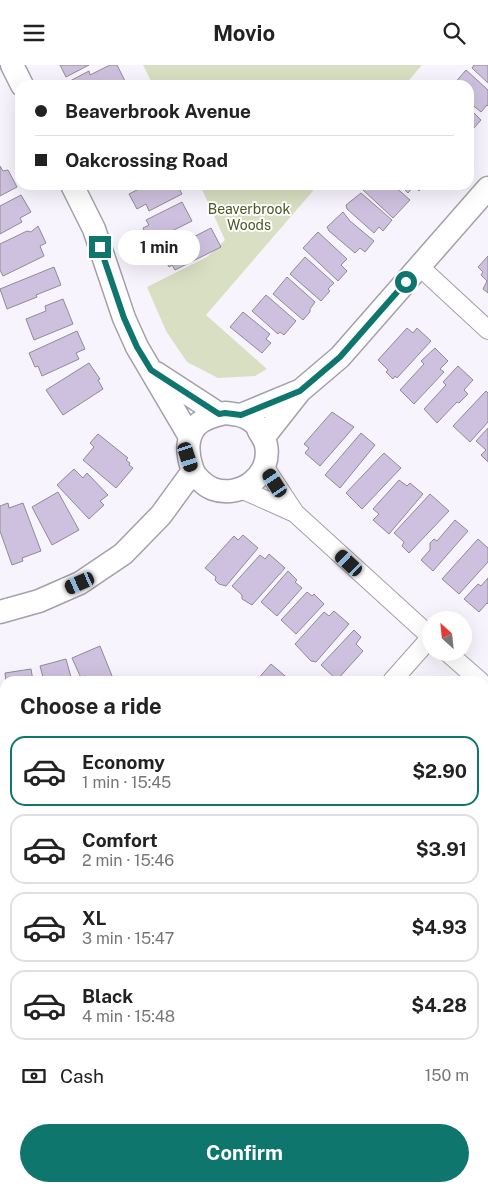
<!DOCTYPE html>
<meta charset="utf-8">
<style>
body{margin:0;font-family:"Public Sans",sans-serif;background:#f6f6f6;color:#222;height:100vh;display:flex;flex-direction:column;font-size:19px;white-space:nowrap}
*{box-sizing:border-box;margin:0}
p{font-size:16px;color:#767676}
.icon{flex:none;width:28px;height:28px;fill:none;stroke:currentColor;stroke-width:2;stroke-linecap:round;stroke-linejoin:round}
.map{position:relative;flex:1;overflow:hidden}
.sheet{position:absolute;left:0px;top:611px;width:489px;height:516px;display:flex;flex-direction:column;background:#fff;border-radius:15px 15px 0 0;box-shadow:0 5px 20px #0002}
.sheet>*{flex:none}
.top-card{position:absolute;left:15px;top:15px;width:459px;height:110px;border-radius:15px;box-shadow:0 5px 20px #0002;display:grid;align-content:center;height:110px;padding:0 20px;background:#fff}
.needle{width:32px;rotate:333deg}
.fabs{position:absolute;left:422px;top:546px;display:grid;gap:10px}
.fabs a{display:grid;place-items:center;width:50px;height:50px;border-radius:50%;background:#fff;box-shadow:0 5px 20px #0002;font-size:25px}
.end{position:absolute;width:22px;height:22px;margin:-11px;border:6px solid #0f766e;background:#fff;box-shadow:0 0 0 2px #fff}
.from{border-radius:50%}
.bubble{position:absolute;height:35px;border-radius:18px;background:#fff;box-shadow:0 5px 20px #0002;font-size:16px;font-weight:700;line-height:35px;text-align:center}
.car{position:absolute;width:15px;height:30px;margin:-15px -8px;border-radius:6px;box-shadow:0 0 4px 1px #0007;background:linear-gradient(#222 24%,#8ab4d8 0 40%,#222 0 76%,#8ab4d8 0 86%,#222 0)}
.top-card b{display:flex;align-items:center;gap:18px;height:48px;font-size:19px}
.top-card b+b{border-top:1px solid #e0e0e0}
.top-card i{width:12px;height:12px;background:#222}
ul{padding:0;list-style:none}
li{display:flex;align-items:center;gap:15px;height:70px;margin:0 10px 8px;padding:0 10px;border:2px solid #e0e0e0;border-radius:15px}
li div{flex:1}
li b{display:block;font-size:19px}
li em{font-style:normal;font-weight:700}
li.active{border-color:#0f766e}
li>.icon{width:45px;height:45px;stroke-width:1.5}
h2{padding:0 20px;font-size:22px;line-height:60px}
.pay{display:flex;align-items:center;gap:12px;height:55px;padding:0 20px;font-size:19px}
.pay p{margin-inline-start:auto}
.cta{display:flex;gap:10px;margin-top:auto;padding:10px 20px}
.cta a{flex:1;height:58px;border-radius:30px;background:#0f766e;color:#fff;font-size:20px;font-weight:700;line-height:58px;text-align:center}
header{display:flex;justify-content:space-between;align-items:center;height:65px;padding:0 20px;background:#fff;font-size:22px;font-weight:700}
.map>svg:first-child{display:block}
.green{fill:#d9dfc2}
.building{fill:#cec1df;stroke:#8e8b93}
.lines{fill:none;stroke-linecap:round;stroke-linejoin:round}
.minor-casing{stroke:#a3a0a8;stroke-width:20}
.tertiary-casing{stroke:#a3a0a8;stroke-width:25}
.minor{stroke:#fff;stroke-width:18}
.tertiary{stroke:#fff;stroke-width:22}
.route{stroke:#0f766e;stroke-width:6}
.labels{text-anchor:middle;stroke-width:4;stroke-linejoin:round;paint-order:stroke}
.park-label{font-size:14px;fill:#4e5522;stroke:#fff}
</style>
<header><svg class="icon" aria-label="menu" viewBox="0 0 24 24"><path d="M4 6h16M4 12h16M4 18h16"/></svg>Movio<svg class="icon" aria-label="search" viewBox="0 0 24 24"><circle cx="10" cy="10" r="6"/><path d="M15 15l6 6"/></svg></header>
<div class="map">
<svg width="488" height="1127" viewBox="0 0 488 1127">
<rect width="100%" height="100%" fill="#f8f4fd"/>
<!-- green -->
<path class="green" d="M143 0H422L405 20H153Z
M200 120H318L206 250 267 304 255 311 218 313 187 297 166 266 147 222 207 192 225 175Z"/>
<!-- building -->
<path class="building" d="M60 0H89L66 12Z
M110 0H117L125 16 117 20H72L70 16 89 6 90 10Z
M474 0H488V18L472 3Z
M466 5 488 25V41L487 40 481 47 469 37V20H453Z
M469 43 481 55 473 64 470 61 469 62Z
M0 101 3 106 8 105 17 122 0 131Z
M147 120H177L182 129 149 146 146 139 137 144 129 129Z
M366 120H393L410 135 393 153 362 124Z
M400 120H423L419 126 414 121 408 128Z
M361 128 392 155 383 166 379 162 374 168 347 144 346 140Z
M21 130 31 147 20 153 22 157 0 169V141Z
M182 137 192 156 168 168 171 172 152 182 143 163 149 160 146 155Z
M343 147 350 156 374 176 365 187 360 183 355 188 329 166 327 162Z
M38 161 46 178 40 181 44 191 3 211 0 205V179L27 166 31 167Z
M211 163 221 182 175 205 172 200 169 202 162 188Z
M318 167 347 194 341 200 347 206 338 216 303 183Z
M488 191V228L483 224 487 216 481 210 483 207 478 202Z
M305 192 334 218 328 224 330 226 329 227 321 236 290 209Z
M54 202 61 220 36 230 37 232 7 244 0 224Z
M287 212 315 237 310 244V247L303 255 273 229Z
M266 230 296 256 284 270 280 267 278 269 252 246Z
M63 234 73 259 34 275 26 254 46 246 45 241Z
M243 247 270 269 266 274 271 278 262 288 230 262Z
M407 263 413 268 417 263 431 276 397 313 395 311 393 314 386 307 388 305 378 295Z
M77 266 85 284 76 288 79 294 42 311 38 301 35 302 29 288Z
M435 283 448 296 440 304 444 307 414 339 400 325 424 299 421 296Z
M89 298 100 314 98 315 103 324 63 350 46 325Z
M458 301 473 315 464 325 468 329 459 338 457 337 437 358 424 344 446 320 443 317Z
M486 326 488 328V357L470 377 453 361Z
M332 347 354 362 320 401 305 388 309 383 304 379Z
M488 363V397L481 390 486 385 476 376Z
M361 368 375 380 340 423 325 410Z
M98 369 128 393 126 395 130 398 129 400 133 403 116 423 83 395 94 382 90 378Z
M384 388 401 403 362 444 346 428Z
M74 404 83 413 87 408 108 430 100 436 104 440 89 454 57 420Z
M399 415 407 421 410 418 423 429 389 469 373 455 379 449 373 444Z
M58 427 79 465 52 480 32 442Z
M430 429 449 446 409 488 402 481 404 477 394 468Z
M8 438 9 443 23 438 41 486 22 493 23 496 12 500 0 466V441Z
M455 455 468 466 433 506 421 495 430 485V478L434 474 437 476Z
M243 470 258 483 226 521 219 519 215 515 216 512 205 503 234 471 238 475Z
M478 474 488 483V497L459 529 442 514Z
M269 489 285 503 252 540 242 534V530L232 521 260 490 265 494Z
M288 506 297 515 295 517 302 523 277 551 261 537Z
M488 513V539L487 538 479 547 464 534 478 519 481 521Z
M307 527 312 531 314 529 324 539 296 569 281 555Z
M334 546 349 559 316 597 311 596 295 579 324 547 329 551Z
M354 565 361 572 356 579 363 586 337 615 321 600Z
M100 581 114 616H87L85 611 81 613 72 593Z
M66 594 72 616H44L40 601Z
M271 599 291 616H256Z
M31 604 33 616H6L5 608Z
M488 700V731L484 736V704Z
M3 755 5 756V800L0 807V758Z
M488 851V901L484 886V852Z
M2 1005 5 1015V1045L2 1046 5 1055 0 1056V1006Z
M488 1012V1059L484 1061V1013Z
M488 1101V1127H405L419 1122H484V1102Z
M106 1122H274V1124L266 1127H104L102 1124Z"/>
<g class="lines">
<defs>
<path id="minor" d="M420 202 488 265
M264 401 295 448 431 572
M241 424 295 448
M448 588 480 616
M392 616 431 572
M0 894 5 901
M484 959 488 958
M0 1101 5 1099"/>
<path id="tertiary" d="M12 0 22 20
M72 120 94 164 124 253 137 282 190 372
M156 308 219 349
M225 348C235 349 245 350 253 357 256 359 258 363 259 366 262 371 265 375 266 380 272 410 241 434 213 424 205 421 194 411 192 403 187 389 186 371 197 360 204 353 216 350 225 348Z
M241 350 299 326
M263 373 300 326 340 292 488 123
M0 547 39 536 80 518 123 489 161 450 193 406"/>
</defs>
<!-- minor casing -->
<use href="#minor" class="minor-casing"/>
<!-- tertiary casing -->
<use href="#tertiary" class="tertiary-casing"/>
<!-- minor -->
<use href="#minor" class="minor"/>
<!-- tertiary -->
<use href="#tertiary" class="tertiary"/>
</g>
<g class="lines">
<!-- route -->
<path class="route" d="M100 182 124 253 137 282 151 305 219 349 225 348 241 350 300 326 340 292 406 217"/>
</g>
<g class="labels">
<!-- park labels -->
<g class="park-label">
<text x="249" y="149">Beaverbrook<tspan x="249" dy="16">Woods</tspan></text>
</g>
</g>
</svg>
<div class="fabs">
<a><svg class="needle" viewBox="-14 -14 28 28"><path d="M0-13l5 13h-10z" fill="#e53935"/><path d="M0 13l5-13h-10z" fill="#767676"/></svg></a>
</div>
<i class="end from" style="left:406px;top:217px"></i>
<i class="end" style="left:100px;top:182px"></i>
<div class="bubble" style="left:118px;top:165px;width:82px">1 min</div>
<i class="car" style="left:188px;top:392px;rotate:162deg"></i>
<i class="car" style="left:275px;top:418px;rotate:327deg"></i>
<i class="car" style="left:349px;top:498px;rotate:313deg"></i>
<i class="car" style="left:80px;top:518px;rotate:246deg"></i>
<div class="top-card">
<b><i class="from"></i>Beaverbrook Avenue</b>
<b><i></i>Oakcrossing Road</b>
</div>
<section class="sheet">
<h2>Choose a ride</h2>
<ul>
<li class="active"><svg class="icon" aria-label="car" viewBox="0 0 24 24"><path d="M5 17H2v-5l4-1 3-4h7l3 4 3 1v5h-3M9 17h6M6 11h13"/><circle cx="7" cy="17" r="2"/><circle cx="17" cy="17" r="2"/></svg><div><b>Economy</b><p>1 min · 15:45</p></div><em>$2.90</em></li>
<li><svg class="icon" aria-label="car" viewBox="0 0 24 24"><path d="M5 17H2v-5l4-1 3-4h7l3 4 3 1v5h-3M9 17h6M6 11h13"/><circle cx="7" cy="17" r="2"/><circle cx="17" cy="17" r="2"/></svg><div><b>Comfort</b><p>2 min · 15:46</p></div><em>$3.91</em></li>
<li><svg class="icon" aria-label="car" viewBox="0 0 24 24"><path d="M5 17H2v-5l4-1 3-4h7l3 4 3 1v5h-3M9 17h6M6 11h13"/><circle cx="7" cy="17" r="2"/><circle cx="17" cy="17" r="2"/></svg><div><b>XL</b><p>3 min · 15:47</p></div><em>$4.93</em></li>
<li><svg class="icon" aria-label="car" viewBox="0 0 24 24"><path d="M5 17H2v-5l4-1 3-4h7l3 4 3 1v5h-3M9 17h6M6 11h13"/><circle cx="7" cy="17" r="2"/><circle cx="17" cy="17" r="2"/></svg><div><b>Black</b><p>4 min · 15:48</p></div><em>$4.28</em></li>
</ul>
<div class="pay"><svg class="icon" aria-label="cash" viewBox="0 0 24 24"><path d="M3 7h18v10H3z"/><circle cx="12" cy="12" r="2"/></svg>Cash<p>150 m</p></div>
<div class="cta"><a>Confirm</a></div>
</section>
</div>
